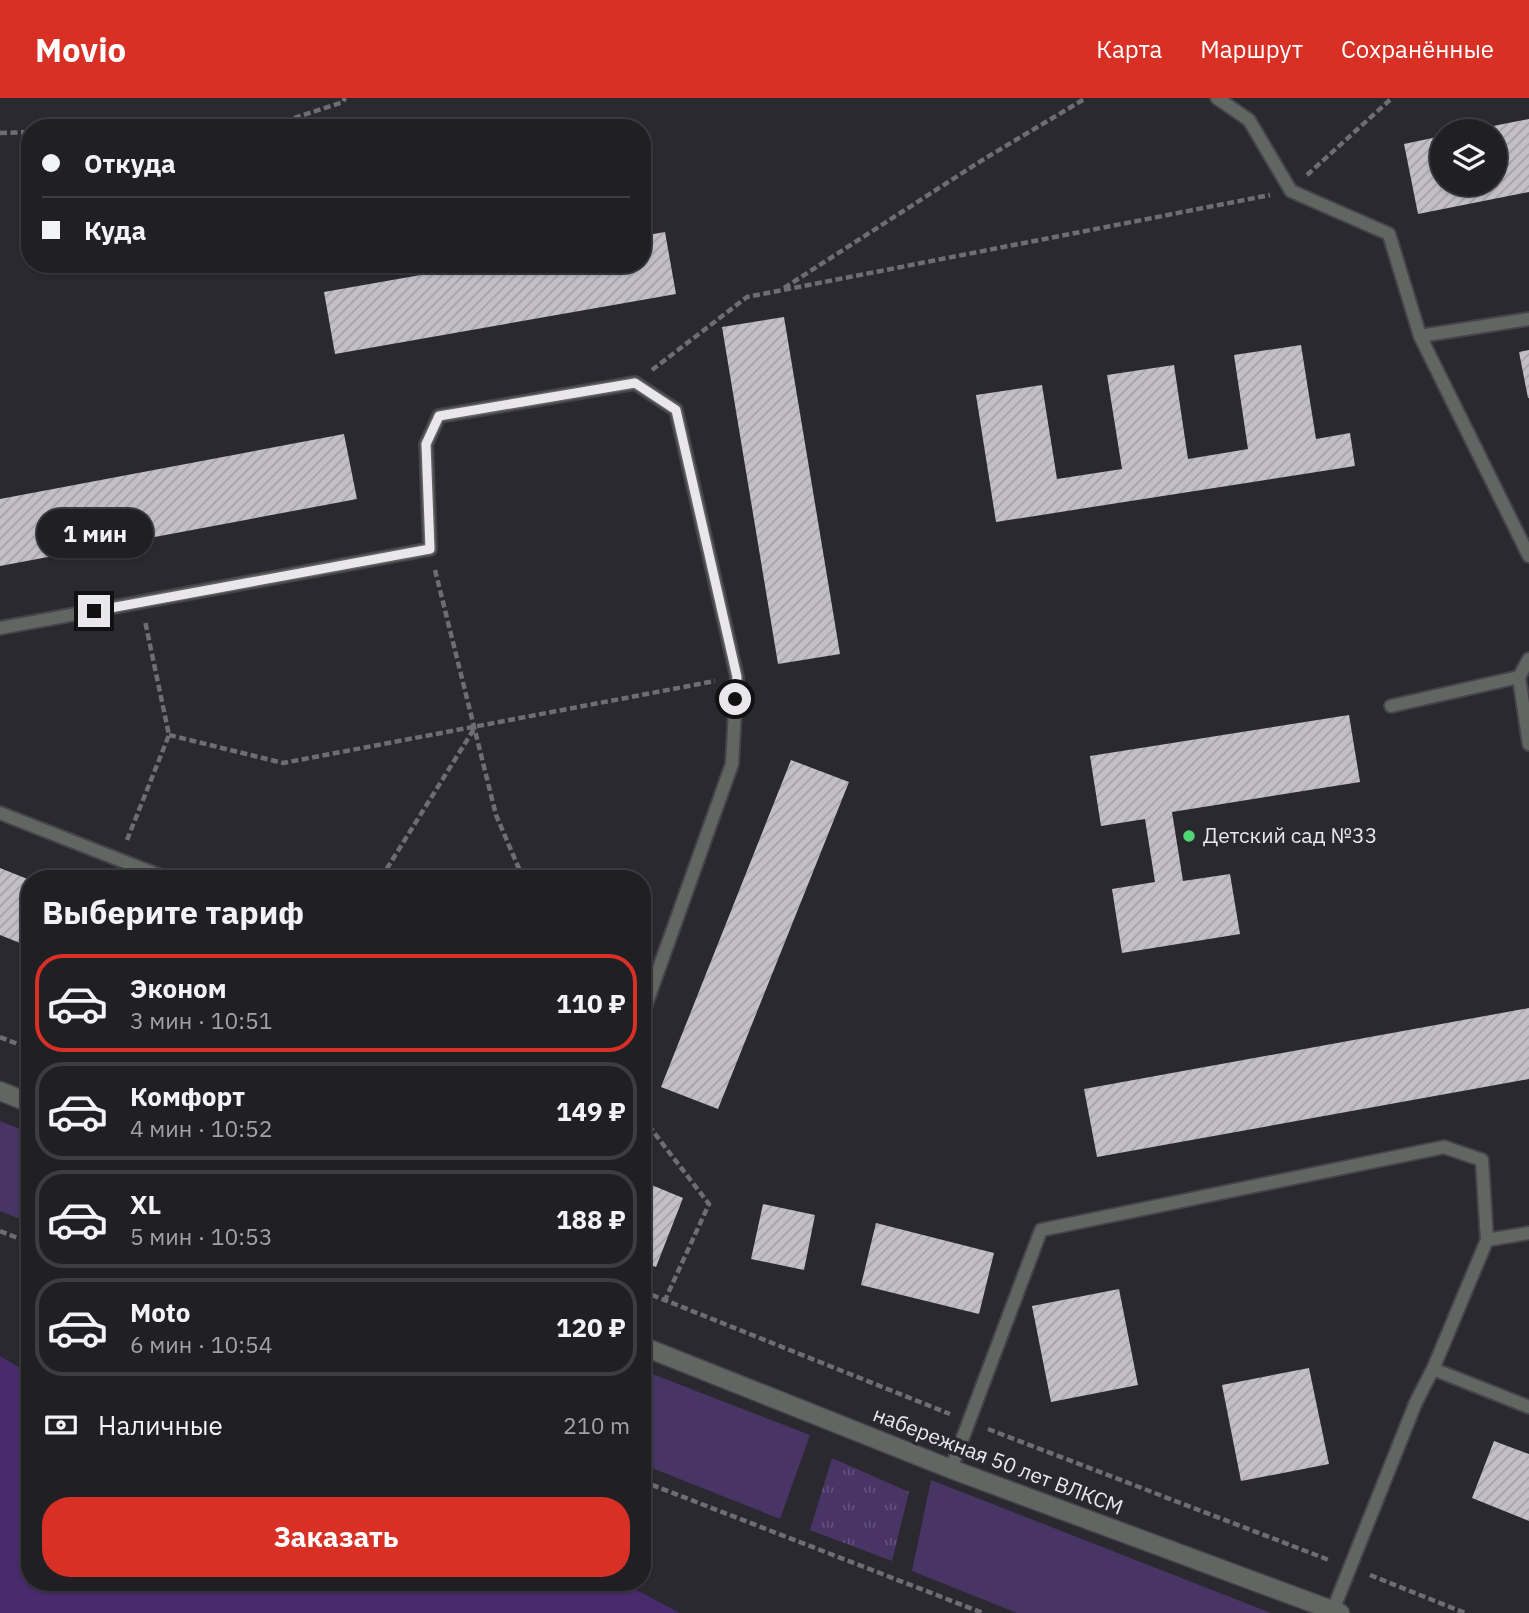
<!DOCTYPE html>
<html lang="ru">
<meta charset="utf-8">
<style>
body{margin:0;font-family:"IBM Plex Sans",sans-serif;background:#28272c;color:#f1f3f6;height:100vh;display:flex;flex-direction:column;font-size:26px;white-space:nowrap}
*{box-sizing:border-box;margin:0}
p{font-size:23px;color:#a2a2a6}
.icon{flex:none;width:38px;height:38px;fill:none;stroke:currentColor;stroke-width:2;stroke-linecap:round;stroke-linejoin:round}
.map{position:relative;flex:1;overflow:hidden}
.panel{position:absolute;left:21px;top:772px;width:630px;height:721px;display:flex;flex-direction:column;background:#201f24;border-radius:28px;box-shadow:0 2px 5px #0004,0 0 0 2px #3d3d41}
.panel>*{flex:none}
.guide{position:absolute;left:21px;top:21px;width:630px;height:154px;border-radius:28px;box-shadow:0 2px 5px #0004,0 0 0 2px #3d3d41;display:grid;align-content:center;height:154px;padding:0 21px;background:#201f24}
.tools{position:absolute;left:1430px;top:21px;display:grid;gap:14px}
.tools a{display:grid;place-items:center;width:77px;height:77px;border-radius:50%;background:#201f24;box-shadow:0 2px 5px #0004,0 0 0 2px #3d3d41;font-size:35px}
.end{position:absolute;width:32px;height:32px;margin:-16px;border:9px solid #e9e7ec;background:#111;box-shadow:0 0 0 4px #111}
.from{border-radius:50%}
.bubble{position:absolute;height:49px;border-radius:24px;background:#201f24;box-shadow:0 2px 5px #0004,0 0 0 2px #3d3d41;font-size:23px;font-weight:700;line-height:49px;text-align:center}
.guide b{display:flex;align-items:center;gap:24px;height:66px;font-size:26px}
.guide b+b{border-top:2px solid #3d3d41}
.guide i{width:18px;height:18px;background:#f1f3f6}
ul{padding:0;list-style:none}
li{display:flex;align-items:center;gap:21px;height:98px;margin:0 14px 10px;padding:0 7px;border:4px solid #3d3d41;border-radius:28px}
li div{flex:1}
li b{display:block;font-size:26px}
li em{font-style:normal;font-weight:700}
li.current{border-color:#d93025}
li>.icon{width:63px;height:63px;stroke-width:1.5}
h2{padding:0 21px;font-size:32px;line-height:84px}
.pay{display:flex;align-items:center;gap:18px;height:77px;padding:0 21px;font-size:26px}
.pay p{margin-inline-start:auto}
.primary-button{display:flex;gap:14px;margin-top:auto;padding:14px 21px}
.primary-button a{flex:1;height:80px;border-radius:28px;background:#d93025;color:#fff;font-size:28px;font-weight:700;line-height:80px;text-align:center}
header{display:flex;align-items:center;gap:42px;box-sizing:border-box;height:98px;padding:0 35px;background:#d93025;color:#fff}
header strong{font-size:33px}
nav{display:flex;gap:38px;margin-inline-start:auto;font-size:24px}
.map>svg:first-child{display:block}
.grass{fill:url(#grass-tufts)}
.park{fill:#483465}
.water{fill:#482b6d}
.building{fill:url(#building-hatch)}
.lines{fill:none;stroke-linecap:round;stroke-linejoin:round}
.service-casing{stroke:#46444a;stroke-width:16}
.tertiary-casing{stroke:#46444a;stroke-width:21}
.path{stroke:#6f6d73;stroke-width:4.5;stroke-dasharray:7 3.5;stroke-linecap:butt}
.service{stroke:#626663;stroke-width:12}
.tertiary{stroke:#626663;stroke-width:18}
.route{stroke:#e9e7ec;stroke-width:9}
.poi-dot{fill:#50d675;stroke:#2b2930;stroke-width:2.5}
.labels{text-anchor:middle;stroke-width:7;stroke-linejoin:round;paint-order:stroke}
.poi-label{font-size:21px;fill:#e9e7ec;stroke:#2b2930;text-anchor:start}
.street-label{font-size:21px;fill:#e9e7ec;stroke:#2b2930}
</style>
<header>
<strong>Movio</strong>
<nav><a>Карта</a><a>Маршрут</a><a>Сохранённые</a></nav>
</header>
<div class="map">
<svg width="1529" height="1515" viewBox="0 0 1529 1515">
<defs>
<pattern id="grass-tufts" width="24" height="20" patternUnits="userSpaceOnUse" patternTransform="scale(1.75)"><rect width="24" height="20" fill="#483465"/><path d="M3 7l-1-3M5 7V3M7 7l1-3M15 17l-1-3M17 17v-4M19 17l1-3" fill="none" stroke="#62517b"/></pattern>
<pattern id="building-hatch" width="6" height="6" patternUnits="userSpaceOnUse" patternTransform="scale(1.75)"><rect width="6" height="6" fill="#c2bfc9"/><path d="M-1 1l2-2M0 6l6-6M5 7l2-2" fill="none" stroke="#a3a0a8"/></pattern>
</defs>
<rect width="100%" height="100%" fill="#2b2930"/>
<!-- grass -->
<path class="grass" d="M832 1360 909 1394 892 1463 810 1432Z"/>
<!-- park -->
<path class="park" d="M0 1023 30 1035V1125L0 1113Z
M642 1272 810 1337 780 1421 642 1366Z
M931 1382 1271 1515H1017L912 1473Z"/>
<!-- water -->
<path class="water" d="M0 1258 30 1276V1484H621L680 1515H0Z"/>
<!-- building -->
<path class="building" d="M1529 21V94L1418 116 1404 46 1442 38V86H1494V33L1473 32Z
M665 134 676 196 335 256 324 194 483 166H642V138Z
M784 219 840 556 778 566 722 229Z
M1301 247 1316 341 1350 335 1355 368 996 424 976 297 1042 287 1057 381 1122 371 1107 277 1174 267 1188 361 1248 351 1234 257Z
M1529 252V300H1528L1519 254Z
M344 336 357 401 0 468V401Z
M1349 617 1360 684 1172 714 1183 783 1230 776 1240 836 1122 855 1112 791 1155 784 1145 721 1101 728 1090 658Z
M791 662 849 684 718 1011 661 989Z
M0 770 30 782V849L0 837Z
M1529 910V981L1097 1059 1084 991Z
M642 1083 683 1100 656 1169 642 1164Z
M763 1106 815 1117 804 1172 751 1161Z
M876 1125 994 1155 979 1216 861 1187Z
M1119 1191 1138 1287 1051 1304 1032 1208Z
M1309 1270 1329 1366 1241 1383 1222 1287Z
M1494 1343 1529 1356V1423L1472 1400Z"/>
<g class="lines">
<defs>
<path id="service" d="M1217 0 1249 22 1291 93 1389 136 1420 238
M1529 221 1420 238 1529 458
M0 530 430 451 426 346 439 318 635 285 676 312 737 579 732 666 642 918
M1529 561 1519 579 1529 646
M1391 608 1519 579
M0 715 166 780
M1487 1142 1529 1135
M951 1371 1041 1132 1444 1049 1482 1062 1487 1142 1433 1271
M1333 1512 1416 1304 1433 1271 1529 1309"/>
<path id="tertiary" d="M0 993 30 1005
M642 1248 951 1371 1340 1515"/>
</defs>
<!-- service casing -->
<use href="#service" class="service-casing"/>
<!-- tertiary casing -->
<use href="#tertiary" class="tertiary-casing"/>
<!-- path -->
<path class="path" d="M264 30 343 4 345 0
M0 35 30 34
M1307 77 1392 0
M784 190 984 61 1086 0
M652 272 747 199 1270 97
M435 472 496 717 523 780
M169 637 283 665 715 583
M127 742 169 637 145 523
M381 780 474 631
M0 939 30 951
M642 1019 709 1106 665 1202
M0 1133 30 1145
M642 1193 950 1316
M988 1331 1329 1462
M642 1383 983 1515
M1370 1477 1465 1515"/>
<!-- service -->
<use href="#service" class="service"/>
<!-- tertiary -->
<use href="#tertiary" class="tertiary"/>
</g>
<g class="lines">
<!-- route -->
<path class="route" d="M94 513 430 451 426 346 439 318 635 285 676 312 737 579 735 601"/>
</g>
<!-- markers -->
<circle class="poi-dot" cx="1189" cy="738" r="7"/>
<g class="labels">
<!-- poi labels -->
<g class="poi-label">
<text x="1203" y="745">Детский сад №33</text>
</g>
<!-- street labels -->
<g class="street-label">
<text transform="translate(998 1363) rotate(21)" y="7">набережная 50 лет ВЛКСМ</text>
</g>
</g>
</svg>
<div class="tools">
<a><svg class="icon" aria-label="layers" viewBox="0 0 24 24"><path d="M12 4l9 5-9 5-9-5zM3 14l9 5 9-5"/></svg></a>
</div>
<i class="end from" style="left:735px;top:601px"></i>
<i class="end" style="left:94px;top:513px"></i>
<div class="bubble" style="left:37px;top:411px;width:116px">1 мин</div>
<div class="guide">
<b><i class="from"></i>Откуда</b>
<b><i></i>Куда</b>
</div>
<section class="panel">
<h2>Выберите тариф</h2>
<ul>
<li class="current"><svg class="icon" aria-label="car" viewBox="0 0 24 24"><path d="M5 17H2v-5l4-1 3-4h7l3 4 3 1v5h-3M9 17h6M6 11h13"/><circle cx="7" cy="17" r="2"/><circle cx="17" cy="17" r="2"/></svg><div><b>Эконом</b><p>3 мин · 10:51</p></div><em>110 ₽</em></li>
<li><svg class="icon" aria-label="car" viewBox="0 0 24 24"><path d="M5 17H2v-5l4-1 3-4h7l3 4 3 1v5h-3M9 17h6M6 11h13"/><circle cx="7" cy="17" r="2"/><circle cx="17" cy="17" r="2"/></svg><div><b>Комфорт</b><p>4 мин · 10:52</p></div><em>149 ₽</em></li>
<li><svg class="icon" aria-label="car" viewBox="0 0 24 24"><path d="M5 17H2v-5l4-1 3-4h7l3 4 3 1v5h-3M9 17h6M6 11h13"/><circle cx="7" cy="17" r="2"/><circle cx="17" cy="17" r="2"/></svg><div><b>XL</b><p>5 мин · 10:53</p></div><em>188 ₽</em></li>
<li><svg class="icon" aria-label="car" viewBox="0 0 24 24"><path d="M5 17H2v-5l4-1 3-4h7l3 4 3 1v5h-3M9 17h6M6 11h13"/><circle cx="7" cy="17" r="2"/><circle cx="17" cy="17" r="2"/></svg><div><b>Moto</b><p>6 мин · 10:54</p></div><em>120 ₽</em></li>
</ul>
<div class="pay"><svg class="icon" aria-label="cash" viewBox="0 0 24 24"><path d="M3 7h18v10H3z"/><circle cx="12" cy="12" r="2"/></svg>Наличные<p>210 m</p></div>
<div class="primary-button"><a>Заказать</a></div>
</section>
</div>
